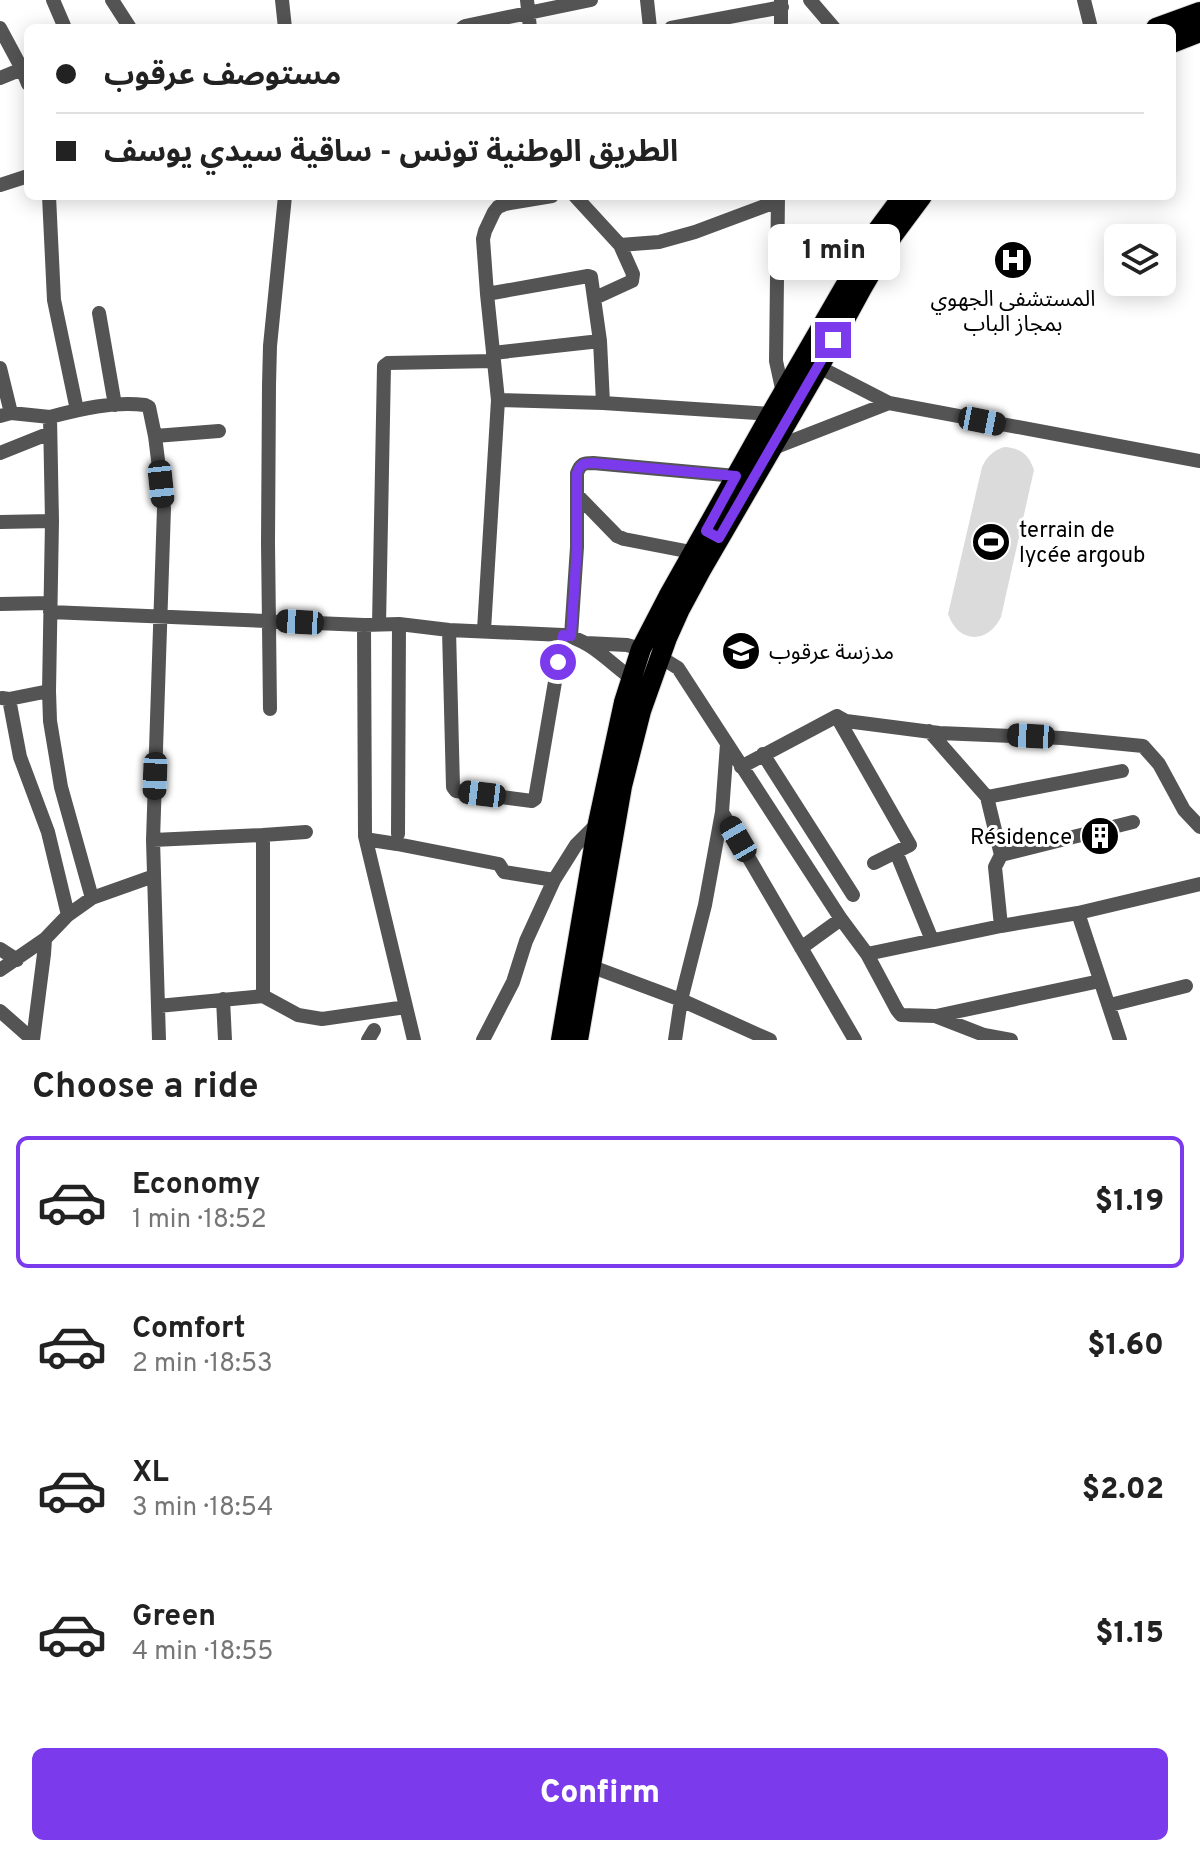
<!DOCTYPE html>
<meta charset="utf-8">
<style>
body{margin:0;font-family:Overpass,"Noto Sans Arabic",sans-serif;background:#f2f2f2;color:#222;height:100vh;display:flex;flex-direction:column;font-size:30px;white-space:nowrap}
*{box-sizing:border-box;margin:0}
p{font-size:26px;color:#767676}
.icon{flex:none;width:44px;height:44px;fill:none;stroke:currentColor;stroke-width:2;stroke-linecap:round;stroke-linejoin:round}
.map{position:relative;height:1040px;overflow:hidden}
.details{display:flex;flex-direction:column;background:#fff;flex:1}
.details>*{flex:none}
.top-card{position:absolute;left:24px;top:24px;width:1152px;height:176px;border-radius:12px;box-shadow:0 4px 20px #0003;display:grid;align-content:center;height:176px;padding:0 32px;background:#fff}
.fabs{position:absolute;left:1104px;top:224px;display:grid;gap:16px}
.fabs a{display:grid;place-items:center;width:72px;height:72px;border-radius:12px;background:#fff;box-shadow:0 4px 20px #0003;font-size:40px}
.end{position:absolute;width:36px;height:36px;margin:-18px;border:10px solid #7c3aed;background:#fff;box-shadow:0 0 0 4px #fff}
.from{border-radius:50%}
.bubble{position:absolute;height:56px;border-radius:12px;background:#fff;box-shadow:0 4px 20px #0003;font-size:26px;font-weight:800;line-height:56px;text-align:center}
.car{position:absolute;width:24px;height:48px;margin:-24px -12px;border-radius:10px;box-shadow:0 0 6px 2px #0007;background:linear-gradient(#222 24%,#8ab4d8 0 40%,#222 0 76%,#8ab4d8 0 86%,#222 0)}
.top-card b{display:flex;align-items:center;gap:28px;height:76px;font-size:30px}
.top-card b+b{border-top:2px solid #e0e0e0}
.top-card i{width:20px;height:20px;background:#222}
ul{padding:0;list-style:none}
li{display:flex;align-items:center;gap:24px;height:132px;margin:0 16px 12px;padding:0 16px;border:4px solid transparent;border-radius:12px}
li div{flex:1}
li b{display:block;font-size:30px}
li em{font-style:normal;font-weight:800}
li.on{border-color:#7c3aed}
li>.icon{width:72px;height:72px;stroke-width:1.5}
h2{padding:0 32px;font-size:36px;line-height:96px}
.primary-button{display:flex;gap:16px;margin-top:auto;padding:16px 32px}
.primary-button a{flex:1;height:92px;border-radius:12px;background:#7c3aed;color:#fff;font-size:32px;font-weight:800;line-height:92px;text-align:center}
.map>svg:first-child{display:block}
.green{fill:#dbdbdb}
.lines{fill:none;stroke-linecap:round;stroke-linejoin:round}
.primary-casing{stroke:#dbdbdb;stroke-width:22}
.street{stroke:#545454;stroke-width:14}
.primary{stroke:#000;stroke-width:20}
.route{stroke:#7c3aed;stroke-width:10}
.labels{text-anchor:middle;stroke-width:6;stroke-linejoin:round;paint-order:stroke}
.poi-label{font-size:22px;fill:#000;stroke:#fff;text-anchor:start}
</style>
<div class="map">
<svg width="1200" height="1040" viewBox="0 0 1200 1040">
<rect width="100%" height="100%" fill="#fff"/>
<!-- green -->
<path class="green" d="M1004 447C1021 448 1029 455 1034 470L1001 617C987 645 958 643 948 614L982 467C987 456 993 451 1004 447Z"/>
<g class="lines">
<defs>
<path id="primary" d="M1156 28 1200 12
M1172 43 1200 32
M561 1040 598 823 624 702 641 649 668 597 771 414 877 231 903 196
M578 1040 622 786 641 711 667 638 680 609 701 570 819 367 862 288 893 235 922 196"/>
</defs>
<!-- primary casing -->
<use href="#primary" class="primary-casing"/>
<!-- street -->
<path class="street" d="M53 0 65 28
M112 0 130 28
M282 0 285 28
M527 0 530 28
M647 0 650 28
M781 0V28
M810 0 834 28
M1084 0 1091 28
M0 28 22 69
M462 28 465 26 591 0
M671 28 782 7
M0 78 22 69 28 84
M0 185 28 176
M49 196 54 300 77 410
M575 196 620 245 659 242 695 232 778 201
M778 196 776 361 783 393
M487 294 588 276 591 277 600 341 603 403
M595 298 632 281 633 274 620 245
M99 313 115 405
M493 353 600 341
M819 367 889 403 1200 461
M0 368 11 413
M498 400 603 403 771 414
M0 416 11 413 50 417 52 521 49 691 50 721 61 787 92 898
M50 417C80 409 114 401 145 405L149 407 155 436 164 508 153 840 159 1040
M155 436 219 431
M771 449 889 403
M0 453 50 433
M578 496 617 536 624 539 686 551 692 554
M0 522 52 521
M0 604 50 603
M50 612 364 625 399 624 449 630 563 635C589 639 610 663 631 678
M364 625 365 836 414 1040
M379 625 384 366 388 363 494 361
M449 630 453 787 456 791 532 801 535 799 563 635
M484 630 498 400 487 294 483 239 485 231 494 212 498 207 505 204 552 196
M571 636 577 547V473C581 463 584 463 593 463L736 476
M586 643 627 645 641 649
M660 657 678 668 841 919 867 954 897 1010 901 1015 935 1016 984 1035 1011 1040
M2 698 9 699 49 691
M9 699 20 757 48 832 68 915
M270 709 268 543 269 385 270 346 285 196
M837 716 846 721 939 733 1062 738 1143 746 1159 764 1184 810 1200 827
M837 717 910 845 874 863
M929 731 987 797
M763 754 853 895
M741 767 837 716
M722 812 855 1040
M398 834 399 624
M263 835 306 832
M365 836 371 840 397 844 499 864 504 872 554 880
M153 840 263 835V996L158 1006
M896 852 932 940
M1001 855 987 797 1122 771
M1078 913 1120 1040
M1001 926 995 867 1001 855 1133 822
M801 948 841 919
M0 949 17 960
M867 954 1001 926 1078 913 1200 884
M590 966 681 1000 770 1040
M0 970 45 939 68 915 92 898 154 876
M263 996 298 1015 322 1019 406 1007
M223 999 225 1040
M1110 1005 1186 986
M0 1011 33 1040
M936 1016 1100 981
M33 1040 44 954 45 939
M368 1040 374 1030
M483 1040 513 982 526 941 554 880 576 845 598 823
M675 1040 681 1000 705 905 722 812 727 744"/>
<!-- primary -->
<use href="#primary" class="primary"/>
</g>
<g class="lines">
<!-- route -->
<path class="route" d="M558 662 563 635 571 636 577 547V473C581 463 584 463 593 463L736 476 706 531 719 538 833 340"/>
</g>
<!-- icons -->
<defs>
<symbol id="hospital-disc" viewBox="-11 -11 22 22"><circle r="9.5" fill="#000" stroke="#fff"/><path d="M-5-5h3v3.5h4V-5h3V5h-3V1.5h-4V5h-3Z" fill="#fff"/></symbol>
<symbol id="stadium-disc" viewBox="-11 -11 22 22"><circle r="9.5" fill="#000" stroke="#fff"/><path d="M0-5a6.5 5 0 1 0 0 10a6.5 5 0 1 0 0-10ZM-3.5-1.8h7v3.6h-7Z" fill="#fff"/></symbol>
<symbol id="school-disc" viewBox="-11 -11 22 22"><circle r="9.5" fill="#000" stroke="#fff"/><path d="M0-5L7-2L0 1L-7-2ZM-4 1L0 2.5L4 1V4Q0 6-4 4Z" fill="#fff"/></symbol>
<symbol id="building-disc" viewBox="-11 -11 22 22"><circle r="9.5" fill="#000" stroke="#fff"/><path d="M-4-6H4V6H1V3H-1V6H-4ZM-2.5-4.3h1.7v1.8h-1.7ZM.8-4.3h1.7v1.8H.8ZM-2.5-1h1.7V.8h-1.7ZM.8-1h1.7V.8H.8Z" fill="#fff"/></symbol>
</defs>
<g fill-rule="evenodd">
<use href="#hospital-disc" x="991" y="238" width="44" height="44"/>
<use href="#stadium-disc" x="969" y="520" width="44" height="44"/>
<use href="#school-disc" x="719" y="629" width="44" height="44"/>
<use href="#building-disc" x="1078" y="814" width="44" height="44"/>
</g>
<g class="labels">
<!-- poi labels -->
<g class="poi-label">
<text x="1013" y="306" text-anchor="middle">المستشفى الجهوي<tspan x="1013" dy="25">بمجاز الباب</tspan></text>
<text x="1019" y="537">terrain de<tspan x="1019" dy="25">lycée argoub</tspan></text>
<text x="769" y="659">مدزسة عرقوب</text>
<text x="1072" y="844" text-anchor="end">Résidence</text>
</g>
</g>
</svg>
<div class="fabs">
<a><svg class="icon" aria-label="layers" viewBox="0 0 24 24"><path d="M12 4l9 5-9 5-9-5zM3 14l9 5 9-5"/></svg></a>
</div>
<i class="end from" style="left:558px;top:662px"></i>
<i class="end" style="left:833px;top:340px"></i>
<div class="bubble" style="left:768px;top:224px;width:132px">1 min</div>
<i class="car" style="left:982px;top:421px;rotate:101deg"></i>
<i class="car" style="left:161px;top:484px;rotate:174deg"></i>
<i class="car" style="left:300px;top:622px;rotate:273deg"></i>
<i class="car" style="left:1031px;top:736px;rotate:273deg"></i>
<i class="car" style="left:155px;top:776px;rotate:182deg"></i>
<i class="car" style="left:482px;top:794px;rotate:277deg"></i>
<i class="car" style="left:738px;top:839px;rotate:330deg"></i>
<div class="top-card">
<b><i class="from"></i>مستوصف عرقوب</b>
<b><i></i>الطريق الوطنية تونس - ساقية سيدي يوسف</b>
</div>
</div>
<section class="details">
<h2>Choose a ride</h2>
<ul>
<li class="on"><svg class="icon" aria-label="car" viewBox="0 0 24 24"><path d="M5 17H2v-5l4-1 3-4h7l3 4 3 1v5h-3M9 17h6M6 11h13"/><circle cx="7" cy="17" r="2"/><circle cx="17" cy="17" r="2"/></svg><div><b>Economy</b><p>1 min · 18:52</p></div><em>$1.19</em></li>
<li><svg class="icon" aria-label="car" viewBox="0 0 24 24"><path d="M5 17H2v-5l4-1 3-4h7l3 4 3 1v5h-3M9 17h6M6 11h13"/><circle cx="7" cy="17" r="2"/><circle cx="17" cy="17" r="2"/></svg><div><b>Comfort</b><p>2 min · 18:53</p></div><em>$1.60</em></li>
<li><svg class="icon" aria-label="car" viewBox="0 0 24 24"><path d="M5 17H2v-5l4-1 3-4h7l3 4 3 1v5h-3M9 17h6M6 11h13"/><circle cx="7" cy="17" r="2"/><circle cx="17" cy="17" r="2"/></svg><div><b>XL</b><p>3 min · 18:54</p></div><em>$2.02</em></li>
<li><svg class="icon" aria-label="car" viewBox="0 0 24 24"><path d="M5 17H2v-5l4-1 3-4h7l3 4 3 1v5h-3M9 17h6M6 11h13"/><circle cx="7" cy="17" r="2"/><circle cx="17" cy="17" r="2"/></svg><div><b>Green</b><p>4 min · 18:55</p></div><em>$1.15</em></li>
</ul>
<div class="primary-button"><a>Confirm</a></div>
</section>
